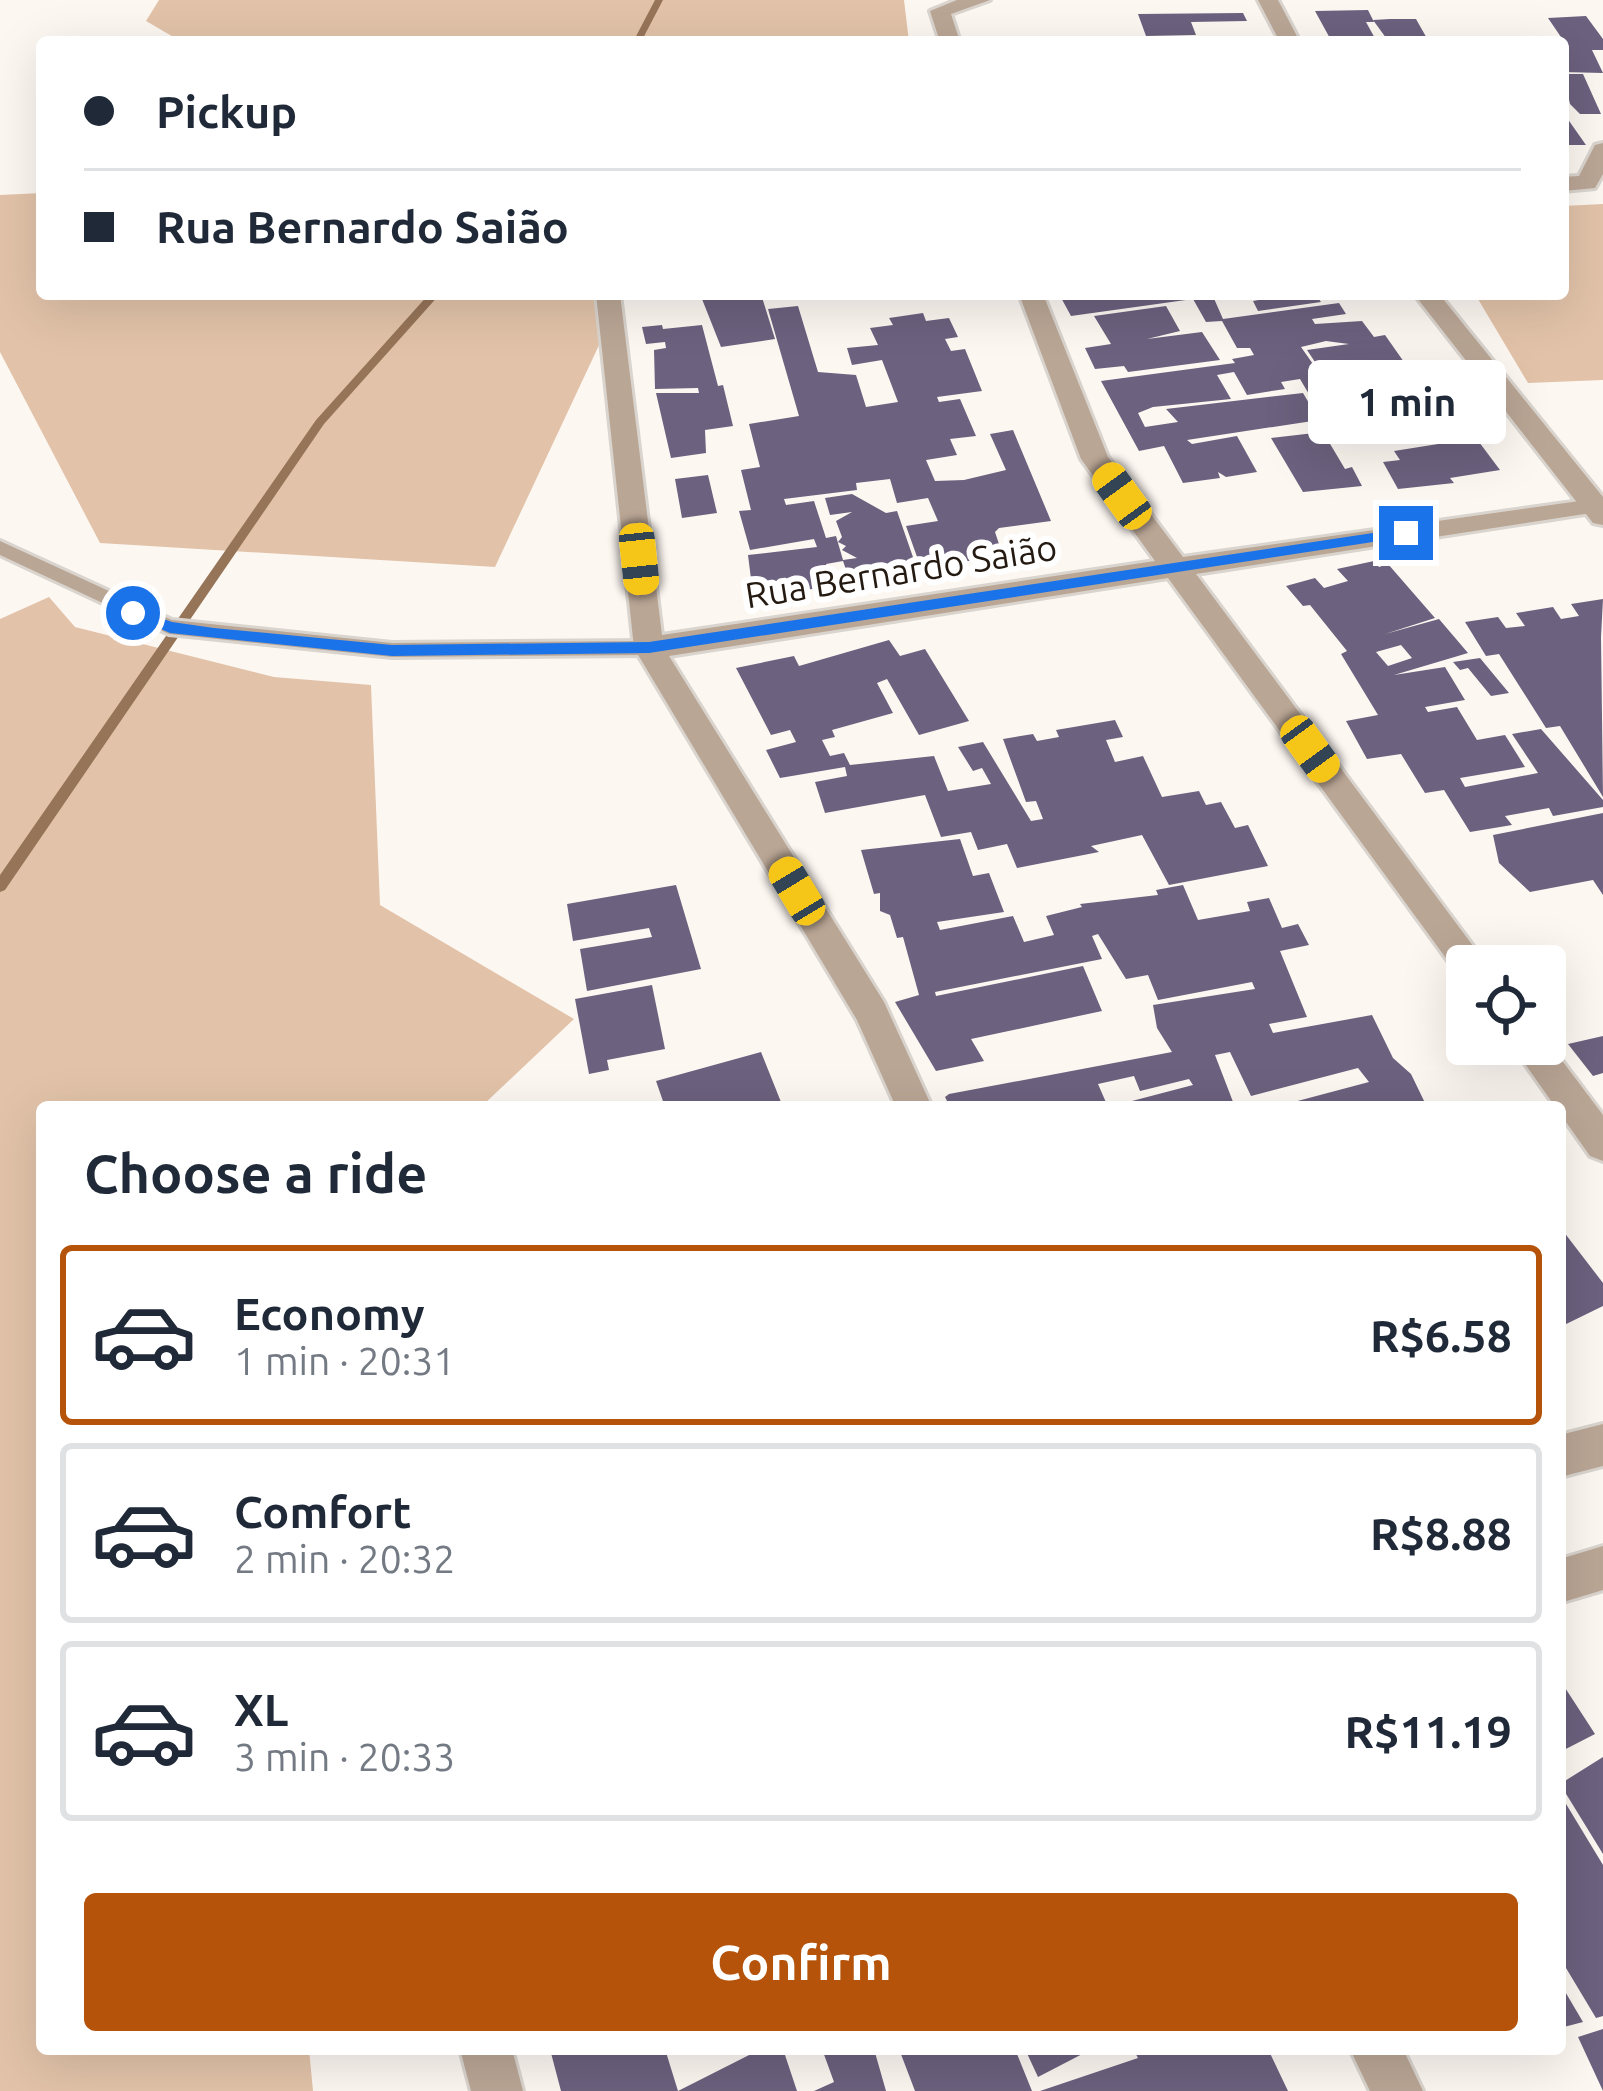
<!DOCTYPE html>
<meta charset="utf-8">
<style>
body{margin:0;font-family:Ubuntu,sans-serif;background:#f6f6f7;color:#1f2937;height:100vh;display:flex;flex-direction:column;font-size:45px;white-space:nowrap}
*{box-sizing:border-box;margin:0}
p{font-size:39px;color:#747a83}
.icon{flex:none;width:66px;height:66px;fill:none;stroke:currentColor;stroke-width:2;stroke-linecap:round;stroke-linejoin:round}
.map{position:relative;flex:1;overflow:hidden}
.drawer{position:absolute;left:36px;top:1101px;width:1530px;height:954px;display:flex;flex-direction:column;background:#fff;border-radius:12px;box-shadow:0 12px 48px #0002}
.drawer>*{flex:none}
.guide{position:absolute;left:36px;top:36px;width:1533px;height:264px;border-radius:12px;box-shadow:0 12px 48px #0002;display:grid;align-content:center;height:264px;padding:0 48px;background:#fff}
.buttons{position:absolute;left:1446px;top:945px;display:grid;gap:24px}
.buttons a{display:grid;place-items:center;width:120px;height:120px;border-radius:12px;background:#fff;box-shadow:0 12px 48px #0002;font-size:60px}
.end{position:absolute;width:54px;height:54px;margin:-27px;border:15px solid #1a73e8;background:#fff;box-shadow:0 0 0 6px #fff}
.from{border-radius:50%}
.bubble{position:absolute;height:84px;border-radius:12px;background:#fff;box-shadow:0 12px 48px #0002;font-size:39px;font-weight:700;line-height:84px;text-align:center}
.car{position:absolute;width:36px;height:72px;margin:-36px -18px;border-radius:15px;box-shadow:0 0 9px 3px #0007;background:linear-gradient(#f5c518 24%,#345 0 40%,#f5c518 0 76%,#345 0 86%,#f5c518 0)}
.guide b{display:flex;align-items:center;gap:42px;height:114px;font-size:45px}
.guide b+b{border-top:3px solid #e0e1e3}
.guide i{width:30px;height:30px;background:#1f2937}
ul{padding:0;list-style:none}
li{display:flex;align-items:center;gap:36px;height:180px;margin:0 24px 18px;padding:0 24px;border:6px solid #e0e1e3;border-radius:12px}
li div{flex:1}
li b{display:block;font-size:45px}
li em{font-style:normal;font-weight:700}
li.current{border-color:#b45309}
li>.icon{width:108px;height:108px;stroke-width:1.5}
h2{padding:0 48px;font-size:54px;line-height:144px}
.cta{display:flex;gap:24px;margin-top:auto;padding:24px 48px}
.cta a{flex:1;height:138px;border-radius:12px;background:#b45309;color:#fff;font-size:48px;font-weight:700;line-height:138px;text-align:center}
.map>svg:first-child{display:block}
.green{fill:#e2c3a9}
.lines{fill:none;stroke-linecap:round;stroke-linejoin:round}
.stream{fill:#967458;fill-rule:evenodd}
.building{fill:#6c617e;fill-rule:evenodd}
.service-casing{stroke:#dad4ce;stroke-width:6}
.minor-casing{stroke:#dad4ce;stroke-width:6}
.tertiary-casing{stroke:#dad4ce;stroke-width:6}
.service{fill:#baa695;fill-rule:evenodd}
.minor{fill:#baa695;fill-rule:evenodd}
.tertiary{fill:#baa695;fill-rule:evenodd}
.route{fill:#1a73e8}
.labels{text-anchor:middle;stroke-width:12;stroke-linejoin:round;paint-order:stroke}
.street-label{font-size:36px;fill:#241a11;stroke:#fff}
</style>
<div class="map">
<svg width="1603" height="2091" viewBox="0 0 1603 2091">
<rect width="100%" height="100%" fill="#fdf7f2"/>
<!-- green -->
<path class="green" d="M159 0H904L909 42H182L146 21Z
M42 193V294H623L495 567 100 543 0 352V195Z
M1603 204V380L1528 383 1475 294H1563V206Z
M49 597 75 627 274 677 371 685 380 905 574 1019 481 1107H42V2049H309L313 2091H0V619Z"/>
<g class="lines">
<!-- stream -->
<path class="stream" d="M655 0H663L641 42H633Z
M429 294H440L324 424 5 890 0 892V875L316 420Z"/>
</g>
<!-- building -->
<path class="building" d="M1368 10 1374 22H1366L1377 42H1332L1315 11Z
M1243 13 1247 21 1191 22 1196 35 1146 36 1138 14Z
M1586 16 1603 39V50H1592L1603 73 1563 72V40L1548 18Z
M1390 19H1416L1429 42H1389L1373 20Z
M1563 74H1583L1601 114H1580L1570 104Z
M1563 118H1567L1586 145H1563Z
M700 294H761L775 339 721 347Z
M1059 294H1084L1087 300 1212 294 1223 319 1339 303 1346 314 1312 319 1315 324 1362 321 1374 337 1385 335 1411 372 1427 370 1451 404 1430 407 1407 373 1361 380 1384 414 1326 423 1300 379 1281 382 1285 389 1247 395 1234 372 1217 375 1231 399 1153 407 1138 413 1145 427 1178 422 1166 409 1303 393 1319 420 1187 440 1192 444 1237 436 1257 472 1226 477 1218 472 1220 478 1183 483 1164 446 1139 451 1101 381 1235 363 1232 359 1254 355 1250 348H1237L1222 321 1206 322 1193 299 1071 316ZM1326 341 1349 344 1307 350 1317 365 1328 363 1341 383 1320 374 1301 347Z
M1248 294H1315L1321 302 1258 311 1253 301 1264 299Z
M798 306 818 372 856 375 866 407 898 402 882 360 852 365 847 348 878 345 870 328 893 325 889 318 923 313 926 321 949 318 958 337 945 339 951 351 965 349 982 391 937 397 939 402 960 399 976 436 950 439 957 455 926 460 935 481 964 480 1006 470 990 434 1013 430 1051 521 999 528 995 532 1003 556 921 568 906 526 938 521 928 498 897 503 890 479 856 483 857 490 784 499 786 505 814 501 826 538 836 536 843 560 857 558 842 550 846 546 838 542 842 537 836 521 852 512 830 515 825 498 852 494 886 513 897 511 914 560 884 564 890 580 852 587 843 561 826 564 833 587 753 595 748 555 817 547 814 539 750 550 739 511 751 510 741 470 760 467 749 424 799 416 768 309Z
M1166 306 1180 331 1147 339 1202 332 1220 360 1128 372 1124 366 1095 369 1085 348 1111 344 1094 316Z
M662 325 663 329 702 325 718 386 723 385 733 426 705 430 706 453 671 458 656 393H699L698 388 655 389 654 350 666 348 665 342 646 344 642 327Z
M1323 432 1345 469 1352 467 1362 486 1303 492 1271 438Z
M1476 438 1500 470 1450 478 1454 483 1398 489 1383 462 1400 460 1394 451Z
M708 475 717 513 682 518 675 479Z
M1374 561 1379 567 1388 564 1435 618 1385 634 1439 619 1468 653 1394 675 1445 667 1465 700 1425 707 1428 712 1457 707 1477 740 1505 735 1525 767 1460 778 1465 787 1538 773 1512 734 1541 729 1603 800V807L1553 816 1549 808 1505 816 1512 825 1470 832 1444 790 1425 793 1401 754 1367 759 1346 721 1378 715 1341 654 1347 651 1310 605 1303 606 1286 586 1315 578 1324 588 1348 581 1337 569ZM1401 645 1412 658 1388 666 1376 652Z
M1603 599 1601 637 1603 797 1560 726 1546 728 1499 654 1486 656 1465 622 1498 617 1506 628 1525 626 1516 613 1553 607 1561 619 1579 616 1571 604Z
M889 640 900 656 925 649 969 721 919 735 887 679 877 683 893 713 832 730 835 737 822 740 830 756 844 753 850 765 934 756 948 791 991 784 982 768 973 771 958 747 983 742 1031 821 1043 819 1036 801 1026 802 1003 739 1033 734 1037 741 1059 737 1056 730 1115 720 1123 737 1106 740 1115 762 1143 756 1162 797 1199 791 1206 805 1221 802 1235 828 1248 825 1268 866 1169 885 1142 835 1091 846 1099 852 1017 868 1007 844 978 850 971 832 941 837 925 795 825 813 815 782 847 776 845 767 780 778 766 750 796 742 790 730 771 735 736 668 794 656 799 666Z
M1480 658 1509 693 1491 696 1468 668 1460 670 1453 662Z
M1603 813V895L1593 880 1530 892 1499 863 1493 835Z
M960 839 973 876 989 873 1004 912 937 922 940 930 1013 916 1024 942 1054 935 1046 916 1082 907 1080 904 1158 895 1156 890 1183 885 1198 920 1250 911 1247 902 1269 898 1282 928 1298 924 1309 945 1280 951 1307 1017 1269 1024 1273 1033 1372 1015 1393 1058 1411 1074 1427 1107H1292L1290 1103 1369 1082 1358 1068 1251 1096 1230 1052 1215 1055 1235 1107H1109L1193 1085 1189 1079 1140 1091 1134 1076 1098 1084 1108 1107H950L945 1097 949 1094 1172 1052 1157 1028 1153 1005 1255 989 1252 982 1158 1000 1148 975 1126 979 1098 934 1092 936 1102 959 935 992 936 996 1083 966 1102 1011 971 1039 984 1061 936 1071 895 1002 919 995 903 937 897 938 890 915 880 911V893L874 894 861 850Z
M676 885 701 969 587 991 580 949 652 937 649 928 573 941 567 904Z
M652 985 665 1049 607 1060 609 1070 589 1074 575 999Z
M1603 1036V1073L1593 1076 1568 1044Z
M761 1052 783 1107H665L656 1081Z
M1560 1227 1603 1283V1306L1560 1327Z
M1560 1680 1595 1734 1560 1752Z
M1603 1757V1854L1560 1784Z
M1560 1794 1603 1865V2016L1596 2018 1560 1958Z
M1560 1983 1583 2022 1560 2028Z
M1603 2029V2091L1578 2037Z
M558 2049H665L678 2091 761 2049H783L797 2091H561L551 2053Z
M822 2049H874L886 2091H814L834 2082Z
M899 2049H1015L1032 2091H915Z
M1025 2049H1092L1038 2077Z
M1133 2049H1268L1288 2091H1040L1138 2058Z"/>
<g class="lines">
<defs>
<path id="service" d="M0 541 172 620 392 643 649 641 659 648 649 655 392 657 169 634 0 555Z"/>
<path id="minor" d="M957 0H990L951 14 960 42H940L930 11Z
M1603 143V174L1595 188 1563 191V177L1579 176 1595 145Z
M596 294H620L662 635 1155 561 1081 459 1019 294H1043L1108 457 1183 557 1601 498 1603 507 1591 513 1196 574 1488 966H1467V979L1459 976 1168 578 669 656 884 1002 932 1107H896L857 1020 634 648Z
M1545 1038 1603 1115V1161L1590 1156 1511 1044H1545Z
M1603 1424V1466L1560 1477V1435Z
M1603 1546V1590L1560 1603V1559Z
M460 2049H512L523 2091H471Z
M1350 2049H1403L1423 2091H1370Z"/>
<path id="tertiary" d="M1258 0H1278L1300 42H1280Z
M1414 294H1439L1603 497V525L1593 523Z"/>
</defs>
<!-- service casing -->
<use href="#service" class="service-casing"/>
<!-- minor casing -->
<use href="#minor" class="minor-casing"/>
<!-- tertiary casing -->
<use href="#tertiary" class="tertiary-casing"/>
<!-- service -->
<use href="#service" class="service"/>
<!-- minor -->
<use href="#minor" class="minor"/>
<!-- tertiary -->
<use href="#tertiary" class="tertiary"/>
</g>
<!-- route -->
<path class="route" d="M1406 528 1412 536 649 653 392 656 170 633 125 613 133 608 172 622 214 628 392 645 649 642Z"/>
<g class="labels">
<!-- street labels -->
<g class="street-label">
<text transform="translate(901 571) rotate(-9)" y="13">Rua Bernardo Saião</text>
</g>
</g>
</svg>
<div class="buttons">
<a><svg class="icon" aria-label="locate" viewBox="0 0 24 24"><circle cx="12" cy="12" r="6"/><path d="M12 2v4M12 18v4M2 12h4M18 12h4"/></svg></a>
</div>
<i class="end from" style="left:133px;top:613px"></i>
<i class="end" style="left:1406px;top:533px"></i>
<div class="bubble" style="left:1308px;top:360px;width:198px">1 min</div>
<i class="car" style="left:1122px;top:496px;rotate:324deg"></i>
<i class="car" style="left:639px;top:559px;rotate:174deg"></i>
<i class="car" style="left:1310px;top:749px;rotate:144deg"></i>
<i class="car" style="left:797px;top:891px;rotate:329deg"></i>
<div class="guide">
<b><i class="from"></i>Pickup</b>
<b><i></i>Rua Bernardo Saião</b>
</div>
<section class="drawer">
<h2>Choose a ride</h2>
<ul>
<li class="current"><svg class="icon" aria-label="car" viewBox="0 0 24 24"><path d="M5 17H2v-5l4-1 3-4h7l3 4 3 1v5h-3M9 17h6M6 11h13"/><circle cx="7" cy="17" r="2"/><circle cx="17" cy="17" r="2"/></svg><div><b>Economy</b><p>1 min · 20:31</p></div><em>R$6.58</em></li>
<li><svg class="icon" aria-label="car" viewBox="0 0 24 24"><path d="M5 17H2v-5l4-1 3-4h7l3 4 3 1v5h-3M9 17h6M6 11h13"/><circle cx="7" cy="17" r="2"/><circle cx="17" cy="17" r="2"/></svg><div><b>Comfort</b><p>2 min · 20:32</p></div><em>R$8.88</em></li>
<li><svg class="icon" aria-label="car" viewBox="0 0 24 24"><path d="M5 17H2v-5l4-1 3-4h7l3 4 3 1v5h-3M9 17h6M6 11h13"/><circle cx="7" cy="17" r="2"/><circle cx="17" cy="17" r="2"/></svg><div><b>XL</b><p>3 min · 20:33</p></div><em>R$11.19</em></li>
</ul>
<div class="cta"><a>Confirm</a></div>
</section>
</div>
